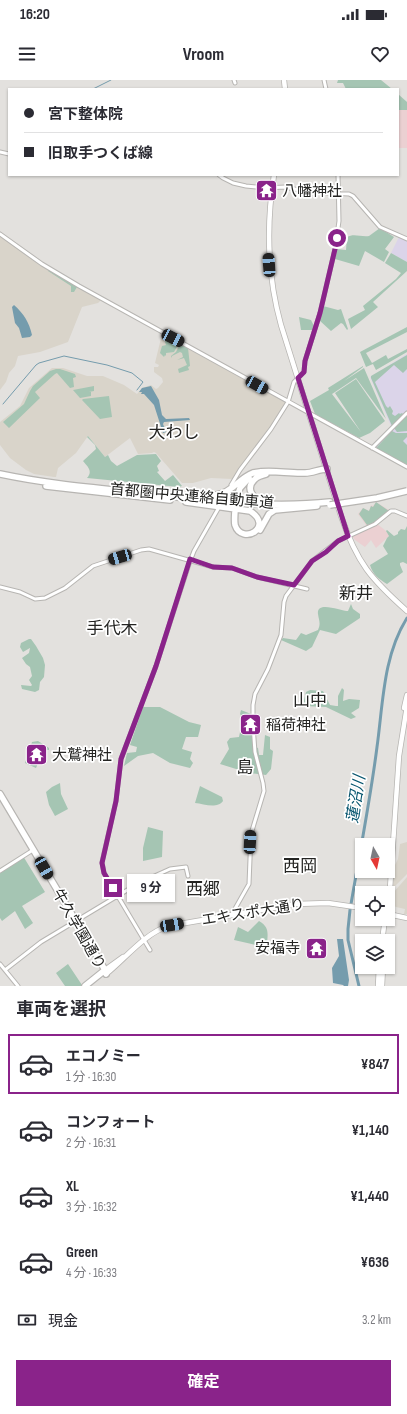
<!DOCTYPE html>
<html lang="ja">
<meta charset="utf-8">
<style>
body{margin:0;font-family:"Sofia Sans Condensed","Noto Sans JP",sans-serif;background:#f7f7f7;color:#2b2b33;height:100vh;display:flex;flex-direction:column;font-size:15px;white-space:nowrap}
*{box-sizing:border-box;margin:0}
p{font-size:13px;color:#7c7c81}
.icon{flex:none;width:22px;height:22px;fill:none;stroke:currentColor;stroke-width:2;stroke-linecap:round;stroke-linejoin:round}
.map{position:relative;height:906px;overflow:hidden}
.panel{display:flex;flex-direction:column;background:#fff;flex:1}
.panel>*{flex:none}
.banner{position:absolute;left:8px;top:8px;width:391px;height:88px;border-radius:0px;box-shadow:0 1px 3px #0004;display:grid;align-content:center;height:88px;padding:0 16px;background:#fff}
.needle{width:26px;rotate:171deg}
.controls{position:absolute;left:355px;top:758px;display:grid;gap:8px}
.controls a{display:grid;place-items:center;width:40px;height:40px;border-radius:0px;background:#fff;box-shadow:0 1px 3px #0004;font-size:20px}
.end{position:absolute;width:18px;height:18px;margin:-9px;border:5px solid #8a238a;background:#fff;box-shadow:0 0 0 2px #fff}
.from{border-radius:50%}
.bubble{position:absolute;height:28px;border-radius:0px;background:#fff;box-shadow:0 1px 3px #0004;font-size:13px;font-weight:700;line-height:28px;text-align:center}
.car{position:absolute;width:12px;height:24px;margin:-12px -6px;border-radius:5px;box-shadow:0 0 3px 1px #0007;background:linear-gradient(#222 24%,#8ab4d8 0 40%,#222 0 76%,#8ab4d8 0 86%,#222 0)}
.banner b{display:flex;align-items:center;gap:14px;height:38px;font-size:15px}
.banner b+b{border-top:1px solid #e1e1e2}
.banner i{width:10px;height:10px;background:#2b2b33}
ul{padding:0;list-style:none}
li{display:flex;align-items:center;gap:12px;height:60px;margin:0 8px 6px;padding:0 8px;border:2px solid transparent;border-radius:0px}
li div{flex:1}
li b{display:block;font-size:15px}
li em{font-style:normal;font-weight:700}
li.selected{border-color:#8a238a}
li>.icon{width:36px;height:36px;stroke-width:1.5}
h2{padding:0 16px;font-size:18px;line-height:48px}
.pay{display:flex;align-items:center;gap:10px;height:44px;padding:0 16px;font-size:15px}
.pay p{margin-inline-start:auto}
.button{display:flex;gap:8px;margin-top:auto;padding:8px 16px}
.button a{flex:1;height:46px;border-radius:0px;background:#8a238a;color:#fff;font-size:16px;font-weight:700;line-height:46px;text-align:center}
.status{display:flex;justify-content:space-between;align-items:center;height:28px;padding:0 20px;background:#fff;direction:ltr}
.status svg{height:11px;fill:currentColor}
header{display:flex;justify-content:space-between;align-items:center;height:52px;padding:0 16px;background:#fff;font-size:18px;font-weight:700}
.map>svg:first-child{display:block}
.built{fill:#d9d4ca}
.industrial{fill:#dbd4e9}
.education{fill:#ebd0d2}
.green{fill:#a5c5b3}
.water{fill:#759cad}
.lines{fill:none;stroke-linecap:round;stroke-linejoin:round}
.stream{stroke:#759cad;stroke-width:1}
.river{stroke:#759cad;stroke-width:3}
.minor-casing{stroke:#b7b5b2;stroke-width:5}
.major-casing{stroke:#b7b5b2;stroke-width:6}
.highway-casing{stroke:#b7b5b2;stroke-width:8}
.minor{stroke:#fff;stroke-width:3}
.major{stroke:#fff;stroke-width:4.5}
.highway{stroke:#fff;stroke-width:5.5}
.highway-bridge-casing{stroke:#b7b5b2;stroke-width:8;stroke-linecap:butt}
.highway-bridge{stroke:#fff;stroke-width:5.5}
.route{stroke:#8a238a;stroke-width:5}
.labels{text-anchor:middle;stroke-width:3.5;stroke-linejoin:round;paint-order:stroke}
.poi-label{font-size:15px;fill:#242422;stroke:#fff;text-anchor:start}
.street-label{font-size:15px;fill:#242422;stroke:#fff}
.water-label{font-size:16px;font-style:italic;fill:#08566f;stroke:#fff}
.quarter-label{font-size:17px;fill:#242422;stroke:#fff}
</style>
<div class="status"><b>16:20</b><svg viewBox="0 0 49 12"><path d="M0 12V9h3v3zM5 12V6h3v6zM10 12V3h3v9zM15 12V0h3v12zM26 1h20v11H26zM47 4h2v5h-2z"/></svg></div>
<header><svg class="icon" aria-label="menu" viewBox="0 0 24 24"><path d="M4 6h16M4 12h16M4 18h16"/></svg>Vroom<svg class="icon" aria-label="heart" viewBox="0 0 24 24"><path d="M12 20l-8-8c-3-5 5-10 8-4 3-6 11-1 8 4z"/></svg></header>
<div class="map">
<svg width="407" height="906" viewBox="0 0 407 906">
<rect width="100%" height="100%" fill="#e3e1de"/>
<!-- built -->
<path class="built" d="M0 156 54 193 101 220 98 223 82 227 68 262 40 272 18 276 15 286 9 293 6 302 0 310Z
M162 254 285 322 286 323 272 345 242 384 232 399 211 398 193 403H182L156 373 154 372 152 373 138 374 130 358 105 377 88 356 76 373 58 388 56 397H54L34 394 26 390 10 378 0 365V342L20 326 29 308 52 288H63L87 296H103L124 305 137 314 142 308 151 305 156 309 158 308 163 302 162 298 154 292V287H158L159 285 155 283Z
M407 762V794L393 808 394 787 398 779 400 764Z
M407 797V834H404L405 829 396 827 392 824 393 813Z"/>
<!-- industrial -->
<path class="industrial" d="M399 157 407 160V182L391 173Z
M407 274V386L375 367 394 348 391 346 370 297Z"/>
<!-- education -->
<path class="education" d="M407 26V68H398V27Z
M376 422 389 430 376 443 386 451 389 456 376 468 371 460 365 467 355 460 352 456 369 449 358 434 363 428 369 431 371 425 373 426Z"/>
<!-- green -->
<path class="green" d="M338 0H381L392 9H346L343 3H337Z
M398 14 407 22V30H398Z
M380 148 394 157 385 169 389 172 384 182 365 171 359 186 335 179 336 169 346 170 347 157C354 153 360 157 369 156Z
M391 173 407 182V191L373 222 378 227 351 249 348 239 365 230 363 226 396 199 401 193 385 183Z
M49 190 77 207 74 212H71V206L48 191Z
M323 226 338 230 341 229 348 249 347 250 343 244 341 243 331 251 319 240Z
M299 237 311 240 314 246 313 250H301Z
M407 247V252L366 273 372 283 386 275 388 279 407 269V272L376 290 373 284 366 287 360 272Z
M167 258 170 261 172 259 179 263 174 272 166 273V276L165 275 164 277 160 273 162 266 166 265 165 262Z
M180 264 188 268 190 286 188 287 189 290 179 293 178 289 187 285 184 278 177 280 183 277 182 273 180 272 172 276V278L171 276 176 272Z
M407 275V289L403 293 394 285 375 302 386 326 388 328 390 326 393 331 392 334 395 336 399 333 400 334 402 333 403 334 392 346 371 298V296Z
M363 286V287L344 301 364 288 386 339 356 298 332 314 361 352 335 313 356 299 385 341 370 353 359 358 315 334 310 321 329 310 328 308Z
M56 289H60L75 294 76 297 73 298 74 307 70 308 57 293 55 294 35 312 40 318 9 348 3 342 24 324 30 311 33 306 50 291Z
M94 306V311L89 312H91V316L80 318 73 310Z
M109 316 112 337 100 339 82 320 83 319Z
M407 335V351L397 352 394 348Z
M392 351 396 353H407V357L403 361 407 365V385L376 368Z
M88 356 105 377 108 375 111 381 117 386 137 375 156 374 161 381 157 386 159 391 157 392 165 401 173 395 182 406 179 407 87 398C93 391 88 387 83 381L96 369 95 365 87 357Z
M376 422 389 431 372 445 371 444 367 445 359 434 363 428 369 431 371 426 373 427Z
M407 446V484L403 482 400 483V485L403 492 387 504C379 499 373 495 370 485L388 474 383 466 387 458 389 456 386 451 387 450 394 456 398 454V452L401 449 405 450Z
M351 524 353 529 360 534V538L336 554 320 550 312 567 306 571 281 560 283 558 296 560 301 553 306 555 318 550C321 543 319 541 318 534 316 520 341 531 348 531Z
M29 559H31L36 566 43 578 45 585 44 597 40 602 39 610 35 612 22 609 21 605 31 606 32 605 29 600 32 596 30 587 26 584 22 578 29 573 30 568 23 572 20 567 21 563Z
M342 608 344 610 343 621 349 619 360 620 359 628 351 633 356 637 351 639 326 627 304 626V620L306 612 310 610 323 611 330 625 336 626H338V616Z
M143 627H160L189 642 201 645 198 657H186L182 669 192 672 190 679 193 683 190 688 170 683 153 673 138 676 124 686 127 673 136 672 137 667 130 665Z
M241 630 251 634 253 666 258 668 259 675H263L265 655 270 657V669L273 671 271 689 266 695 249 693 220 684 229 669 227 662 230 658 239 657 243 638 240 634Z
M38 661 49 668V670H44L36 688 25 683 32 662Z
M60 703 61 714 68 729 55 736 49 725 46 712 52 707Z
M200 706 222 717 223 721C217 729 204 724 195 723Z
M148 747 163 751 162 777 143 781V768Z
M23 776 45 812 22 826 33 843 25 849 15 831 2 841 0 838V791Z
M259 841C269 847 268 852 267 864L256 865 234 860 238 847 248 852Z
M309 872H319L320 877 308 879Z
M68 884 82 905 81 906H65L56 893Z"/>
<!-- water -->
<path class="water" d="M14 225C24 234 29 242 32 255L30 257 22 258 19 248 15 243 12 227Z
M151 306 159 320 162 335 166 339 189 338 190 340 164 342 163 344 166 352 163 353 154 325 144 314H141L142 312H139L142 308Z
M337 859H343L349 900 348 906H344L343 905 333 903 332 888 339 876Z"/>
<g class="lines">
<!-- stream -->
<path class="stream" d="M93 9 111 0
M3 324 36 285 39 283 64 276 107 285 132 293 143 302 137 310"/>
<!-- river -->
<path class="river" d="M359 906 348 860V849L350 830C359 776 370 722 377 667 383 624 383 576 407 538"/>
<defs>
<path id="minor" d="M234 0 235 3
M324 0 326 9
M0 72 9 74
M219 95 223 98 233 103 246 106 265 108 285 107 308 112 349 114 353 116 380 147 407 159
M0 154 42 184 79 206 407 387
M372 368 407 333
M231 405 240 390 271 349 288 322 294 302 304 292 305 281 320 233 335 169 339 141 338 95
M224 417 226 415
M0 507 20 512 35 519 45 518 65 508 93 486 141 470 149 469 213 487 232 488 257 497 307 509
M0 791 33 770
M232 834 249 804 251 754 264 711 263 703 255 672 253 645V625L255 614 268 589 281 555 284 522 286 516 312 481 338 461 375 444 391 431H395L407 436
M150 870 104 793 102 782 116 721 121 679 156 586 189 484 194 471 218 429
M0 884 18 906
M5 890 41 862 139 803 170 789 186 787 188 796"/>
<path id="major" d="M284 0 285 9
M274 95C266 146 267 195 281 245L341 436C357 483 371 499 407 531
M404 628 407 615
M388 834 407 838
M388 838 399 676 407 626
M382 861 385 839
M105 890 123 877
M106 894C125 879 144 854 168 846L296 824 328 823 362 828
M378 906 379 887
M382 906 383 887"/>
<path id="highway" d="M0 394C47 404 95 408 142 413 205 420 267 429 330 422
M46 406 170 420
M201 416C213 417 223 415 233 407 239 402 245 396 253 393 270 389 288 394 305 393 313 393 319 389 327 389
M236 420 240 408 249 398
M186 422 250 431C275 447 242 466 235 445 234 440 235 434 235 429
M265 422C254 420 244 409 255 399 258 396 262 395 266 394
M260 450 269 434 275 430 317 426
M0 714 105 890 106 894
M85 906 105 890"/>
</defs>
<!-- minor casing -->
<use href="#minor" class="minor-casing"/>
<!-- major casing -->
<use href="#major" class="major-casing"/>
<!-- highway casing -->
<use href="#highway" class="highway-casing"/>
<!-- minor -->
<use href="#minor" class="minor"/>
<!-- major -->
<use href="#major" class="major"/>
<!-- highway -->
<use href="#highway" class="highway"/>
<defs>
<path id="highway-bridge" d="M330 425 377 418 407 411"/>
</defs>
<!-- highway-bridge casing -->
<use href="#highway-bridge" class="highway-bridge-casing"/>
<!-- highway-bridge -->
<use href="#highway-bridge" class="highway-bridge"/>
</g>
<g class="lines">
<!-- route -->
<path class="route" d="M113 808 104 793 102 783 116 721 121 679 156 586 190 479 213 487 232 488 257 497 294 505 312 481 326 472 338 461 348 456 298 298 304 292 305 281 320 233 335 169 337 158"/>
</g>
<!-- icons -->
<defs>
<symbol id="temple-square" viewBox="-11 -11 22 22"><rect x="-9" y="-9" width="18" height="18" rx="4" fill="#8a238a" stroke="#fff"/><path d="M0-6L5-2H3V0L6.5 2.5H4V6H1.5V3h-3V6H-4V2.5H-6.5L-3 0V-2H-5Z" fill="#fff"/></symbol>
</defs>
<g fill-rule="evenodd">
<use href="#temple-square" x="254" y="98" width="25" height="25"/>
<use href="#temple-square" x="238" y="632" width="25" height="25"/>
<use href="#temple-square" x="24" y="662" width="25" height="25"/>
<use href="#temple-square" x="304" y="856" width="25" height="25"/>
</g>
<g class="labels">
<!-- poi labels -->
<g class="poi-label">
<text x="282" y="116">八幡神社</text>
<text x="266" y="650">稲荷神社</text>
<text x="52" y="680">大鷲神社</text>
<text x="300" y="873" text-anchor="end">安福寺</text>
</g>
<!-- street labels -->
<g class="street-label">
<text transform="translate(192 416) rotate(5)" y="5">首都圏中央連絡自動車道</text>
<text transform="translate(253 832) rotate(-9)" y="5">エキスポ大通り</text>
<text transform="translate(79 849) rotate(60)" y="5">牛久学園通り</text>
</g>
<!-- water labels -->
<g class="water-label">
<text transform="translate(355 719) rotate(-81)" y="6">蓮沼川</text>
</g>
<!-- quarter labels -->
<g class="quarter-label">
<text x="174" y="358">大わし</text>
<text x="356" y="519">新井</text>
<text x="112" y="554">手代木</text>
<text x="310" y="626">山中</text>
<text x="245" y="693">島</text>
<text x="300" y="792">西岡</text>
<text x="203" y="815">西郷</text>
</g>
</g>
</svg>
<div class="controls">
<a><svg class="needle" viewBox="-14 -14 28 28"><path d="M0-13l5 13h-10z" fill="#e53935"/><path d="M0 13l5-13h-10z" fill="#7c7c81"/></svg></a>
<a><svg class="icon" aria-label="locate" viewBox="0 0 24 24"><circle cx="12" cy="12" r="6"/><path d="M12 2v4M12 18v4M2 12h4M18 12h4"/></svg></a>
<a><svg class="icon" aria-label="layers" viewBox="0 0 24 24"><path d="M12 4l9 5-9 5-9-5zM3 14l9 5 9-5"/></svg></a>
</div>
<i class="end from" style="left:337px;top:158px"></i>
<i class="end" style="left:113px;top:808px"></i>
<div class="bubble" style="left:127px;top:794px;width:48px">9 分</div>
<i class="car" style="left:269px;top:185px;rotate:356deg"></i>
<i class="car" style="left:173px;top:258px;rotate:117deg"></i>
<i class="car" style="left:257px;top:305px;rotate:119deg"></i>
<i class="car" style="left:120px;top:477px;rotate:254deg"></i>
<i class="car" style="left:250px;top:762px;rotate:3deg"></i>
<i class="car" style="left:44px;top:788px;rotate:150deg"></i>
<i class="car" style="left:172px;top:845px;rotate:80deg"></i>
<div class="banner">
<b><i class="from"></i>宮下整体院</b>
<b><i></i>旧取手つくば線</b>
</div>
</div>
<section class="panel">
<h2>車両を選択</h2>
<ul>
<li class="selected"><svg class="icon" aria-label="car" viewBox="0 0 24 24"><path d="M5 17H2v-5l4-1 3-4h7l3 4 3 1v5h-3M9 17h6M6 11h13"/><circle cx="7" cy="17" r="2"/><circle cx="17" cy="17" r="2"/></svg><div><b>エコノミー</b><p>1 分 · 16:30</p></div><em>¥847</em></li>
<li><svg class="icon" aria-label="car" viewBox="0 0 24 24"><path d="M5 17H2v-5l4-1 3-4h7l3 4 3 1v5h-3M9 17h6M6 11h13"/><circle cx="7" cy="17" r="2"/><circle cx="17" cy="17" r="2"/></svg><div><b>コンフォート</b><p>2 分 · 16:31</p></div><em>¥1,140</em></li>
<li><svg class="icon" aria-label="car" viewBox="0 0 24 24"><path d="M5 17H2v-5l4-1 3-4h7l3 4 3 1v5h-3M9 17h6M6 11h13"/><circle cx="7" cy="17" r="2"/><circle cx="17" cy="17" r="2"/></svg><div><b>XL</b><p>3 分 · 16:32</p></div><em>¥1,440</em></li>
<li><svg class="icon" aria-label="car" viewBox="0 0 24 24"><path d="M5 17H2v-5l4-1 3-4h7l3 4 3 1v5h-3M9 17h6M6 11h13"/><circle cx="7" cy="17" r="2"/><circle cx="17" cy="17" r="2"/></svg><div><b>Green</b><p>4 分 · 16:33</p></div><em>¥636</em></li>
</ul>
<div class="pay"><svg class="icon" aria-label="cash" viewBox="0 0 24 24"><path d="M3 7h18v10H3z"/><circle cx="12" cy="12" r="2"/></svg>現金<p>3.2 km</p></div>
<div class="button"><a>確定</a></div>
</section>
